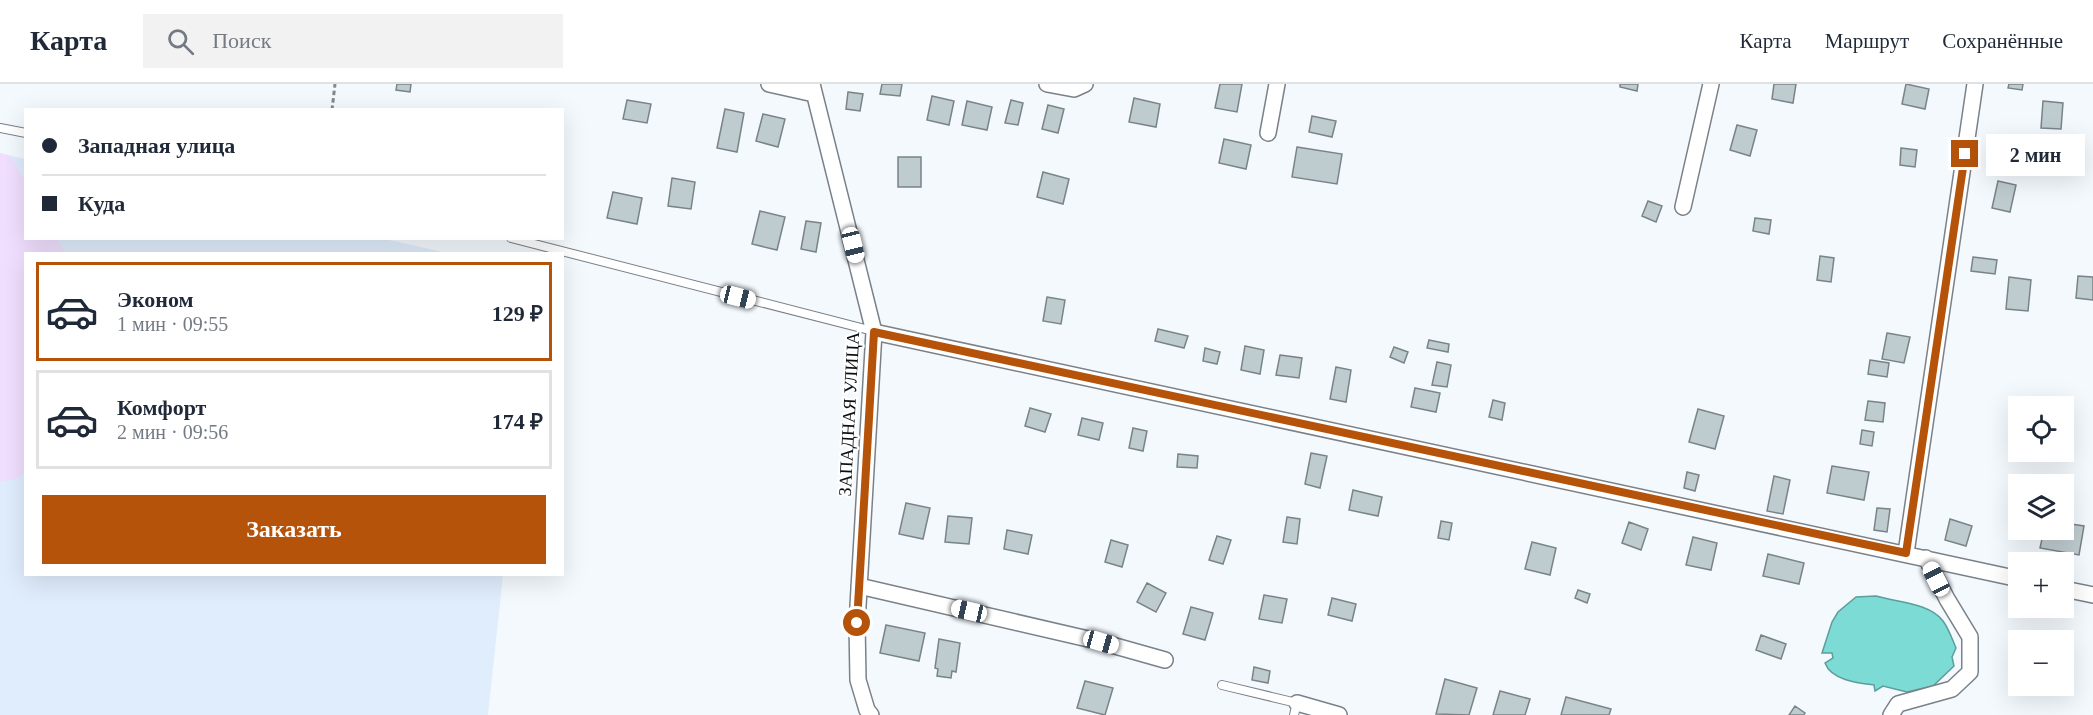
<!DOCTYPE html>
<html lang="ru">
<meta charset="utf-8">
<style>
body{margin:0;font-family:"Times New Roman",serif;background:#f2f2f3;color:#1f2937;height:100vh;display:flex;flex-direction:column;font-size:22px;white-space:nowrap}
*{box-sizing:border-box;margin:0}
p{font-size:20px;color:#747a83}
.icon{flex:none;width:33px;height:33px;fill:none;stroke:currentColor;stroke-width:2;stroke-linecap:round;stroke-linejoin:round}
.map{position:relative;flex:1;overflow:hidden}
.side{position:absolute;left:24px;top:168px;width:540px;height:324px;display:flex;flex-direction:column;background:#fff;border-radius:0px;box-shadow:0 6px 24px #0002}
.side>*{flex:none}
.top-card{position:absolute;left:24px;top:24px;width:540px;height:132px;border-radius:0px;box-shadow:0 6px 24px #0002;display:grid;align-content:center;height:132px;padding:0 18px;background:#fff}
.fabs{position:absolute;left:2008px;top:312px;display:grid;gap:12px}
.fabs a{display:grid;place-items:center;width:66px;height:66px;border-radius:0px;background:#fff;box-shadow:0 6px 24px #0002;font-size:30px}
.end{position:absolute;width:27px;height:27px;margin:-14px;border:8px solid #b45309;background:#fff;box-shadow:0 0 0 3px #fff}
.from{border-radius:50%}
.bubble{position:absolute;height:42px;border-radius:0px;background:#fff;box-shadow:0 6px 24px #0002;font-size:20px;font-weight:600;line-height:42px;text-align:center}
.car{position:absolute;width:18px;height:36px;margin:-18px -9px;border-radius:8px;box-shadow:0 0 4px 2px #0007;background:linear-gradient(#fff 24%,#345 0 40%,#fff 0 76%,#345 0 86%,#fff 0)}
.top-card b{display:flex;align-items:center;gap:21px;height:57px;font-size:22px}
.top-card b+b{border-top:2px solid #e0e1e3}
.top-card i{width:15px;height:15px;background:#1f2937}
ul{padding:10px 0 0;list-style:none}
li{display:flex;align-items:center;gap:18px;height:99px;margin:0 12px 9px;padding:0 6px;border:3px solid #e0e1e3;border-radius:0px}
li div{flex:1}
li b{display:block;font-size:22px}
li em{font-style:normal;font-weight:600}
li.selected{border-color:#b45309}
li>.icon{width:54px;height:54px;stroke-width:1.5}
.cta{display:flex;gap:12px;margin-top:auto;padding:12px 18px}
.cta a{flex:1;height:69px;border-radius:0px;background:#b45309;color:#fff;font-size:24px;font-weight:600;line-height:69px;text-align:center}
header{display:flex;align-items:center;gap:36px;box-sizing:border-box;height:84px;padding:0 30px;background:#fff;border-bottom:2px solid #e0e1e3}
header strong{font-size:28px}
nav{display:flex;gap:33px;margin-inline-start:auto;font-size:21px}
.search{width:420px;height:54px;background:#f2f2f3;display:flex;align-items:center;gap:15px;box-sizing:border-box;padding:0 21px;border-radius:0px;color:#747a83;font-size:22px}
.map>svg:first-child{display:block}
.built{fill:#e0edfc}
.green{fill:#f0dffe}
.water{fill:#7ddbd6;stroke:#5b9e9b;stroke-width:1.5}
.building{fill:#becbcf;stroke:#798488;stroke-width:1.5}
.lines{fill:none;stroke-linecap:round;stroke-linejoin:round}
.lane-casing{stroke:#7a8189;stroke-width:10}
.street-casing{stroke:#7a8189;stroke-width:18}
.path{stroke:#84888c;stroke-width:3;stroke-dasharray:4.5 3;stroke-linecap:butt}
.lane{stroke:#fff;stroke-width:8}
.street{stroke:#fff;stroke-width:15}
.route{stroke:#b45309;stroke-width:8}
.labels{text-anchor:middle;stroke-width:4.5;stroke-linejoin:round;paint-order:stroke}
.street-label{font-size:18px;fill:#0c0f12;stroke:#fff}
</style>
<header>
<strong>Карта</strong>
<div class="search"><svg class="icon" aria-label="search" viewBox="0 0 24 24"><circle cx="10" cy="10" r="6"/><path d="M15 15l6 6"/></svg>Поиск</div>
<nav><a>Карта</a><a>Маршрут</a><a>Сохранённые</a></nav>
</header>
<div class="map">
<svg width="2093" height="631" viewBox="0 0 2093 631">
<rect width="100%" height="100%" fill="#f4f9fe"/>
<!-- built -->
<path class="built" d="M0 69 25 75 26 154H380L447 169 26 170V490L503 491 488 631H0Z"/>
<!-- green -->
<path class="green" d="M0 69 11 72 25 98 26 154 57 155 62 164 68 169 26 170 25 388 18 394 0 398Z"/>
<!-- water -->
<path class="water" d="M1876 512C1896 518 1930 519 1943 537 1949 545 1952 555 1956 564L1952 573 1954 582 1933 602 1907 608 1883 602 1875 607 1874 601C1858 599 1831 596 1825 579L1833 574 1832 569H1822L1832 538 1838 528 1856 513Z"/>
<!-- building -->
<path class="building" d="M397 0H411L410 8 396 6Z
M882 0H902L900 12 880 10Z
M1220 0H1242L1237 28 1215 24Z
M1620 0H1638L1637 7 1620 3Z
M1774 0H1796L1793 19 1772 15Z
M1906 0 1929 5 1925 25 1902 20Z
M2009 0H2023L2022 6 2008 4Z
M848 8 863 10 860 27 846 25Z
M932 12 954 17 949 41 927 36Z
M1134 14 1160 20 1156 43 1129 38Z
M627 16 651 20 647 39 623 35Z
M1011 16 1023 19 1018 41 1005 39Z
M967 17 992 23 987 46 962 41Z
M2043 17 2063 19 2061 45 2041 44Z
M1048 21 1064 25 1058 49 1042 45Z
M725 25 744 29 737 68 717 64Z
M763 30 785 35 778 63 756 57Z
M1312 32 1336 37 1332 53 1309 48Z
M1737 41 1757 46 1750 72 1730 66Z
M1224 55 1251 61 1246 85 1219 79Z
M1297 63 1342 70 1337 100 1292 93Z
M1901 64 1917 66 1915 83 1900 81Z
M898 73H921V103H898Z
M1043 88 1069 95 1063 120 1037 113Z
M672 94 695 98 691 125 668 122Z
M1998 97 2016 101 2010 128 1992 124Z
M613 108 642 114 637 140 607 134Z
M1648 117 1662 122 1656 138 1642 132Z
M760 127 785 133 777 166 752 160Z
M1755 134 1771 136 1769 150 1753 147Z
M806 137 821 139 816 168 801 165Z
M1820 172 1834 174 1831 198 1817 196Z
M1973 173 1997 176 1995 190 1971 187Z
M2078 192 2093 193V216L2076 214Z
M2009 193 2031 196 2028 227 2006 225Z
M1047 213 1065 216 1061 240 1043 237Z
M1158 245 1188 252 1184 264 1155 257Z
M1887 249 1910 253 1904 279 1882 275Z
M1429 256 1449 260 1448 268 1427 264Z
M1245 262 1264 266 1260 290 1241 286Z
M1394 263 1408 268 1404 279 1390 273Z
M1205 264 1220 268 1217 280 1203 277Z
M1280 271 1302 274 1299 294 1276 291Z
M1870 276 1889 279 1887 293 1868 290Z
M1437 278 1451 281 1447 303 1432 301Z
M1336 283 1351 286 1346 318 1330 315Z
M1415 304 1440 309 1436 328 1411 323Z
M1493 316 1505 319 1502 336 1489 333Z
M1868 317 1885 319 1883 338 1865 336Z
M1030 324 1051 330 1045 348 1025 342Z
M1698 325 1724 332 1715 365 1689 358Z
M1082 334 1103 339 1099 356 1078 351Z
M1133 344 1147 347 1143 367 1129 364Z
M1862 346 1874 348 1872 362 1860 360Z
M1311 369 1327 372 1320 404 1305 400Z
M1178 370 1198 372 1197 384 1177 383Z
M1832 382 1869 388 1864 416 1827 409Z
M1687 388 1699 391 1695 407 1684 404Z
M1774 392 1790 396 1783 430 1767 427Z
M1353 406 1382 413 1378 432 1349 426Z
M906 419 930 424 923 455 899 450Z
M1877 424 1890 425 1887 448 1874 446Z
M948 432 972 434 969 460 945 458Z
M1287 433 1300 435 1297 460 1283 458Z
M1950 435 1972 442 1966 462 1945 456Z
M1441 437 1452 439 1449 456 1438 454Z
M1629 438 1648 445 1641 466 1622 459Z
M2064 439 2084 442 2079 471 2040 464 2044 446H2064Z
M1007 446 1032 451 1028 470 1004 465Z
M1217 452 1231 456 1223 480 1209 476Z
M1693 453 1717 459 1711 486 1686 481Z
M1111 456 1128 461 1122 483 1105 478Z
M1532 458 1556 464 1550 491 1525 485Z
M1768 470 1804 479 1799 500 1763 492Z
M1147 499 1166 509 1156 528 1137 518Z
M1578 506 1590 510 1587 519 1575 514Z
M1264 511 1287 515 1282 539 1259 535Z
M1332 514 1356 520 1352 537 1328 531Z
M1191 523 1213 529 1205 556 1183 550Z
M886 541 925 549 919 577 880 569Z
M1761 551 1786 560 1781 575 1756 566Z
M939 555 960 559 956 588 952 587 951 594 937 592 938 585 935 584Z
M1254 583 1270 587 1268 599 1252 596Z
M1445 595 1477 604 1469 631 1436 630Z
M1085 597 1113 604 1105 631 1077 624Z
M1500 607 1530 615 1525 631H1493Z
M1566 613 1611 625 1609 631H1561Z
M1795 622 1805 629 1804 631H1789Z"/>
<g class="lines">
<defs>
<path id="lane" d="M0 44 26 49
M511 154 873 247
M1222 601 1297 619 1294 631"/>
<path id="street" d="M769 0 814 10
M812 0 874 248 857 539 858 596 867 626 871 631
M1047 0 1074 5 1085 0
M1268 49 1277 0
M1683 123 1711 0
M874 248 2019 495
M1906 469 1975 0
M859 502 1101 558 1165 576
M2064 505 2093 511
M1297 619 1339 631
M1891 631 1898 620 1952 605 1970 588V553L1947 515 1926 474"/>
</defs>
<!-- lane casing -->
<use href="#lane" class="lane-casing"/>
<!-- street casing -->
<use href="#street" class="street-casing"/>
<!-- path -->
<path class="path" d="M332 26 335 0"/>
<!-- lane -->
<use href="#lane" class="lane"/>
<!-- street -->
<use href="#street" class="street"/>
</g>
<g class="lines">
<!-- route -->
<path class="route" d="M857 539 874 248 1906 469 1965 70"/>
</g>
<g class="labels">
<!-- street labels -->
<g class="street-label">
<text transform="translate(849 330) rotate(-87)" y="6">ЗАПАДНАЯ УЛИЦА</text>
</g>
</g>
</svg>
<div class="fabs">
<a><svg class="icon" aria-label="locate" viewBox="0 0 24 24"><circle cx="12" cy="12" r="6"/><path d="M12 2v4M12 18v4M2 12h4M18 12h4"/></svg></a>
<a><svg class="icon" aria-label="layers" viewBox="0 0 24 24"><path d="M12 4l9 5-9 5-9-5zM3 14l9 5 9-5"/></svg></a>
<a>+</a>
<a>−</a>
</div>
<i class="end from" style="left:857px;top:539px"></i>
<i class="end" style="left:1965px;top:70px"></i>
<div class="bubble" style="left:1986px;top:50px;width:99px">2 мин</div>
<i class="car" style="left:853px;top:161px;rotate:166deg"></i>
<i class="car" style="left:738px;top:213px;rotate:104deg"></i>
<i class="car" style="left:1936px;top:495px;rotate:333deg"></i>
<i class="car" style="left:969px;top:527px;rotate:283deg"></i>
<i class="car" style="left:1101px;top:558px;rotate:106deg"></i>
<div class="top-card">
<b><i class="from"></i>Западная улица</b>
<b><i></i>Куда</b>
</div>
<section class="side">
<ul>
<li class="selected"><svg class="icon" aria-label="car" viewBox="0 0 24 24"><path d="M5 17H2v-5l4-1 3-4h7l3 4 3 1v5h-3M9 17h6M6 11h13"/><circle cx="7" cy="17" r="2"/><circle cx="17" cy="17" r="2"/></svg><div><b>Эконом</b><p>1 мин · 09:55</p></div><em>129 ₽</em></li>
<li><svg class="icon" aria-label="car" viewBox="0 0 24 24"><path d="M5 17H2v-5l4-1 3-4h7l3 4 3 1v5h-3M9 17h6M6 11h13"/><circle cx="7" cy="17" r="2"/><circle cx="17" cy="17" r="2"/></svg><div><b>Комфорт</b><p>2 мин · 09:56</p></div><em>174 ₽</em></li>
</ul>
<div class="cta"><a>Заказать</a></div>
</section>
</div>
